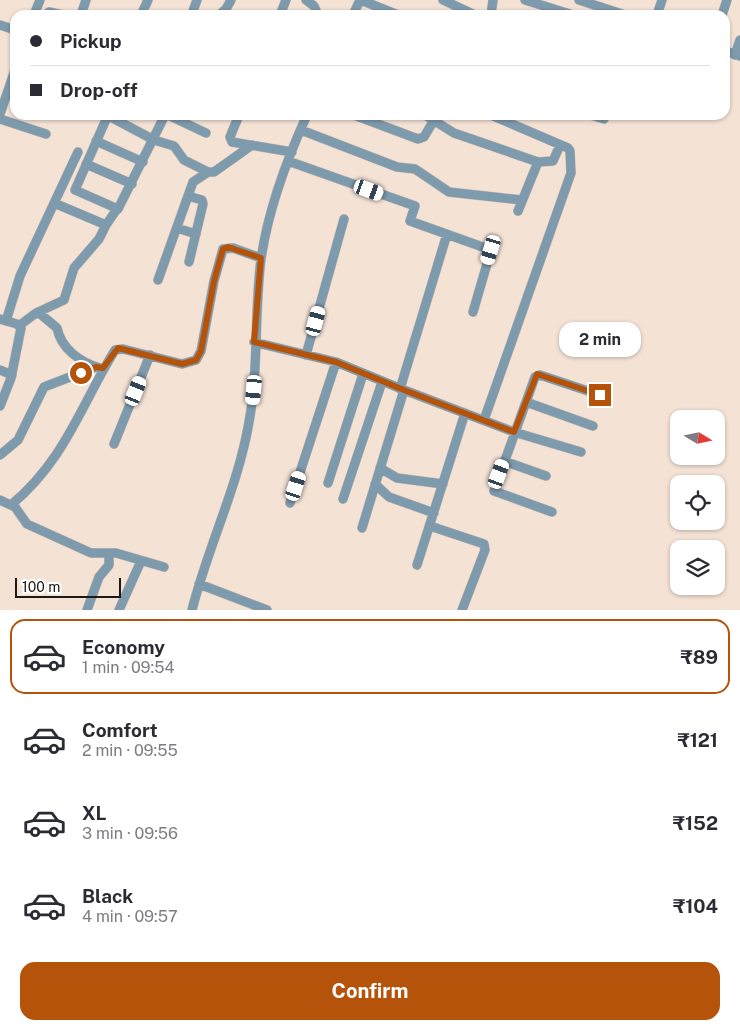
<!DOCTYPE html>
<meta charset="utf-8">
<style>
body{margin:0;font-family:"Public Sans",sans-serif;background:#f7f7f7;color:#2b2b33;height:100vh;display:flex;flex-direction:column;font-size:19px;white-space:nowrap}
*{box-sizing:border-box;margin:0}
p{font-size:16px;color:#7c7c81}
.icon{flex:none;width:28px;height:28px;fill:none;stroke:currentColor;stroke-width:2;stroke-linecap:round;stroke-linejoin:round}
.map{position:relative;height:610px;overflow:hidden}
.side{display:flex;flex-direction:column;background:#fff;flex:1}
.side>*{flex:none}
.hud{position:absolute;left:10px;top:10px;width:720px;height:110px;border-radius:15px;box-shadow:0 1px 4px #0004;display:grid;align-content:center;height:110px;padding:0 20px;background:#fff}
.needle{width:32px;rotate:100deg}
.buttons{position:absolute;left:670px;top:410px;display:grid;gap:10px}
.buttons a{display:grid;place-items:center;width:55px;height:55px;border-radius:10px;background:#fff;box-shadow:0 1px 4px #0004;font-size:25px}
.scale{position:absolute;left:15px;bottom:12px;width:106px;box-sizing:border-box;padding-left:5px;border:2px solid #1e1813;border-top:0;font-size:14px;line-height:18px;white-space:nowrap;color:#1e1813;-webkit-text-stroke:4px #fff;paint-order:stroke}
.end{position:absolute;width:22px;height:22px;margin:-11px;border:6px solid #b45309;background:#fff;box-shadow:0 0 0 2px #fff}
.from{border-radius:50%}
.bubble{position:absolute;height:35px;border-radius:15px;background:#fff;box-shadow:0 1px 4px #0004;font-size:16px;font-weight:700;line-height:35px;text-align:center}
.car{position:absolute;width:15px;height:30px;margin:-15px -8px;border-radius:6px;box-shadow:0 0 4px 1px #0007;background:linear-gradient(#fff 24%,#345 0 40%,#fff 0 76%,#345 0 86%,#fff 0)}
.hud b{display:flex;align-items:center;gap:18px;height:48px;font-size:19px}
.hud b+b{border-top:1px solid #e1e1e2}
.hud i{width:12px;height:12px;background:#2b2b33}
ul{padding:9px 0 0;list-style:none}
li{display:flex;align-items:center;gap:15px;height:75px;margin:0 10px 8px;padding:0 10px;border:2px solid transparent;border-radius:15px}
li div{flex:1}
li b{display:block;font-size:19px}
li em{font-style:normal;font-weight:700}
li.current{border-color:#b45309}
li>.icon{width:45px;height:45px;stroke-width:1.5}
.cta{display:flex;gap:10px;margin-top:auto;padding:10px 20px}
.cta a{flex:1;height:58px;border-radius:15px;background:#b45309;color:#fff;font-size:20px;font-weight:700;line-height:58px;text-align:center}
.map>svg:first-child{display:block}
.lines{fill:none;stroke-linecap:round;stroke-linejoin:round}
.minor-casing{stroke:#cdbeb2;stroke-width:10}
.minor{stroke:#7e9aad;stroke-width:9}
.route{stroke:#b45309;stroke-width:6}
</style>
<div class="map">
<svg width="740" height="610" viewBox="0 0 740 610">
<rect width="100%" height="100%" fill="#f4e2d5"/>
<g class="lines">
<defs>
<path id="minor" d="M306 0 314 6 318 15
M361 0 398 15
M443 0 475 15
M525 0 573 15
M579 0 625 15
M34 15 40 0
M45 15 49 12 63 15
M81 15 86 0
M141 15 148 0
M194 15 193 11 197 0
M219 15 226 9 231 0
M280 15 286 0
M353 15 360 0
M491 15 493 0
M657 15 662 0
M722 15 727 0
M0 25 15 30
M725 51 740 56
M735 55 740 40
M0 114 15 70
M107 115 154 140 174 146 184 160 208 172H214L252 145
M108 115 75 190 118 209 165 115
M168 115 206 133
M239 115 230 137 232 142 292 152
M354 115 418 139 424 137 437 115
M425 115 454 133 538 162
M591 115 604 119
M0 119 46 134
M301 130 397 167 415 169 449 192 522 200
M96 141 143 162
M288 161 415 206 410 221 491 250 473 312
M86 164 132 184
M188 196 202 200 203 204 189 262
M54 203 106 225 117 209
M518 211 538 162 553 161 560 145
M177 228 196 234
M158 280 193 182 208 172
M38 312 57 328C61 348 79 362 100 368
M0 319 17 324 21 328 11 378 0 406
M6 321 20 276 78 152
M20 325 36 313 64 300 74 268 99 239 106 225
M254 342 336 362 404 390 514 432 581 452
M306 355 344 219
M0 370 12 375
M400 389 447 234
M526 402 593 426
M484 420 571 173 570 151 568 148 491 115
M114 444 150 355
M0 455 18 440 44 387 96 367
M504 461 546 476
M380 468 397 478 443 484
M328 483 363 374
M375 484 389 497 434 513
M343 499 382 382
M0 500 15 507 27 524 91 553H116L164 567
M290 503 336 362
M11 505C65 460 80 407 115 350L123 349 182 364 196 360 201 351 214 281 223 249 233 248 261 258
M552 512 494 491 535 377 540 375 600 395
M430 526 484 544 485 550 462 610
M362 528 404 390
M417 565 465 413
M199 584 267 610
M87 610 99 577 109 565V553
M119 610 141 561
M192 610C208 546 238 487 249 422 259 368 254 313 261 259 268 211 287 159 307 115"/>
</defs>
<!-- minor casing -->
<use href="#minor" class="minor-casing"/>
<!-- minor -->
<use href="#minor" class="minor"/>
</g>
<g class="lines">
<!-- route -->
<path class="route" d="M81 373 96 367 103 368 118 348 182 364 196 360 201 351 214 281 223 249 228 247 261 258 254 342 336 362 404 390 514 432 537 374 600 395"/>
</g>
</svg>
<div class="buttons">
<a><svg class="needle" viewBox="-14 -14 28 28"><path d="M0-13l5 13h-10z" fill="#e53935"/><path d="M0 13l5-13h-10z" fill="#7c7c81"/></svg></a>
<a><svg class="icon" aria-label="locate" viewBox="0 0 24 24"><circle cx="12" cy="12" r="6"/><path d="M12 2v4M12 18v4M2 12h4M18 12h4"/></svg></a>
<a><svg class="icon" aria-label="layers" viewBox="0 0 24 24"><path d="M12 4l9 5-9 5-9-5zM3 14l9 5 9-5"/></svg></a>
</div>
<div class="scale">100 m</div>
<i class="end from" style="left:81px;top:373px"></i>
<i class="end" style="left:600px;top:395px"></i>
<div class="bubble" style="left:559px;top:322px;width:82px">2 min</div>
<i class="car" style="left:369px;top:190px;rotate:110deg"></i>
<i class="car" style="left:491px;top:250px;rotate:197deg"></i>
<i class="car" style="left:316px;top:321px;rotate:15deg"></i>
<i class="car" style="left:254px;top:390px;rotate:185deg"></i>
<i class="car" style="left:136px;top:391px;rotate:22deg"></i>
<i class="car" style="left:499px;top:474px;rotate:20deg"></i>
<i class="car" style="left:296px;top:486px;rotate:18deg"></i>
<div class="hud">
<b><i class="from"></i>Pickup</b>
<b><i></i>Drop-off</b>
</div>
</div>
<section class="side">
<ul>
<li class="current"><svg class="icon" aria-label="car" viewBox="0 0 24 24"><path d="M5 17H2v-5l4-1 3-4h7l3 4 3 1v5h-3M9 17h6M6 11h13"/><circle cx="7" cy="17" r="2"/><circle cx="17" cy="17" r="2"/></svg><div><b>Economy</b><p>1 min · 09:54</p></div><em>₹89</em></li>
<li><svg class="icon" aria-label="car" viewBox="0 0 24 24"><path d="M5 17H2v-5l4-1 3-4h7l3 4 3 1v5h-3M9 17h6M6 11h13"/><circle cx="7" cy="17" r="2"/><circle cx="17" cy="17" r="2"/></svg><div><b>Comfort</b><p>2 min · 09:55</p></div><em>₹121</em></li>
<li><svg class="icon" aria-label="car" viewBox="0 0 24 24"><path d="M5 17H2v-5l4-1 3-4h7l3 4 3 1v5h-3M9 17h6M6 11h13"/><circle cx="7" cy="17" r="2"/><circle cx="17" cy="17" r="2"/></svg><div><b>XL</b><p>3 min · 09:56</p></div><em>₹152</em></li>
<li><svg class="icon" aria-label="car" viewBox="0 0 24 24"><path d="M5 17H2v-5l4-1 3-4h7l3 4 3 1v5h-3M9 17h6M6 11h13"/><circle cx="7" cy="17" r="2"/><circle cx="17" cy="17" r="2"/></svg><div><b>Black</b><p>4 min · 09:57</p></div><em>₹104</em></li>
</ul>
<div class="cta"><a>Confirm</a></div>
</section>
